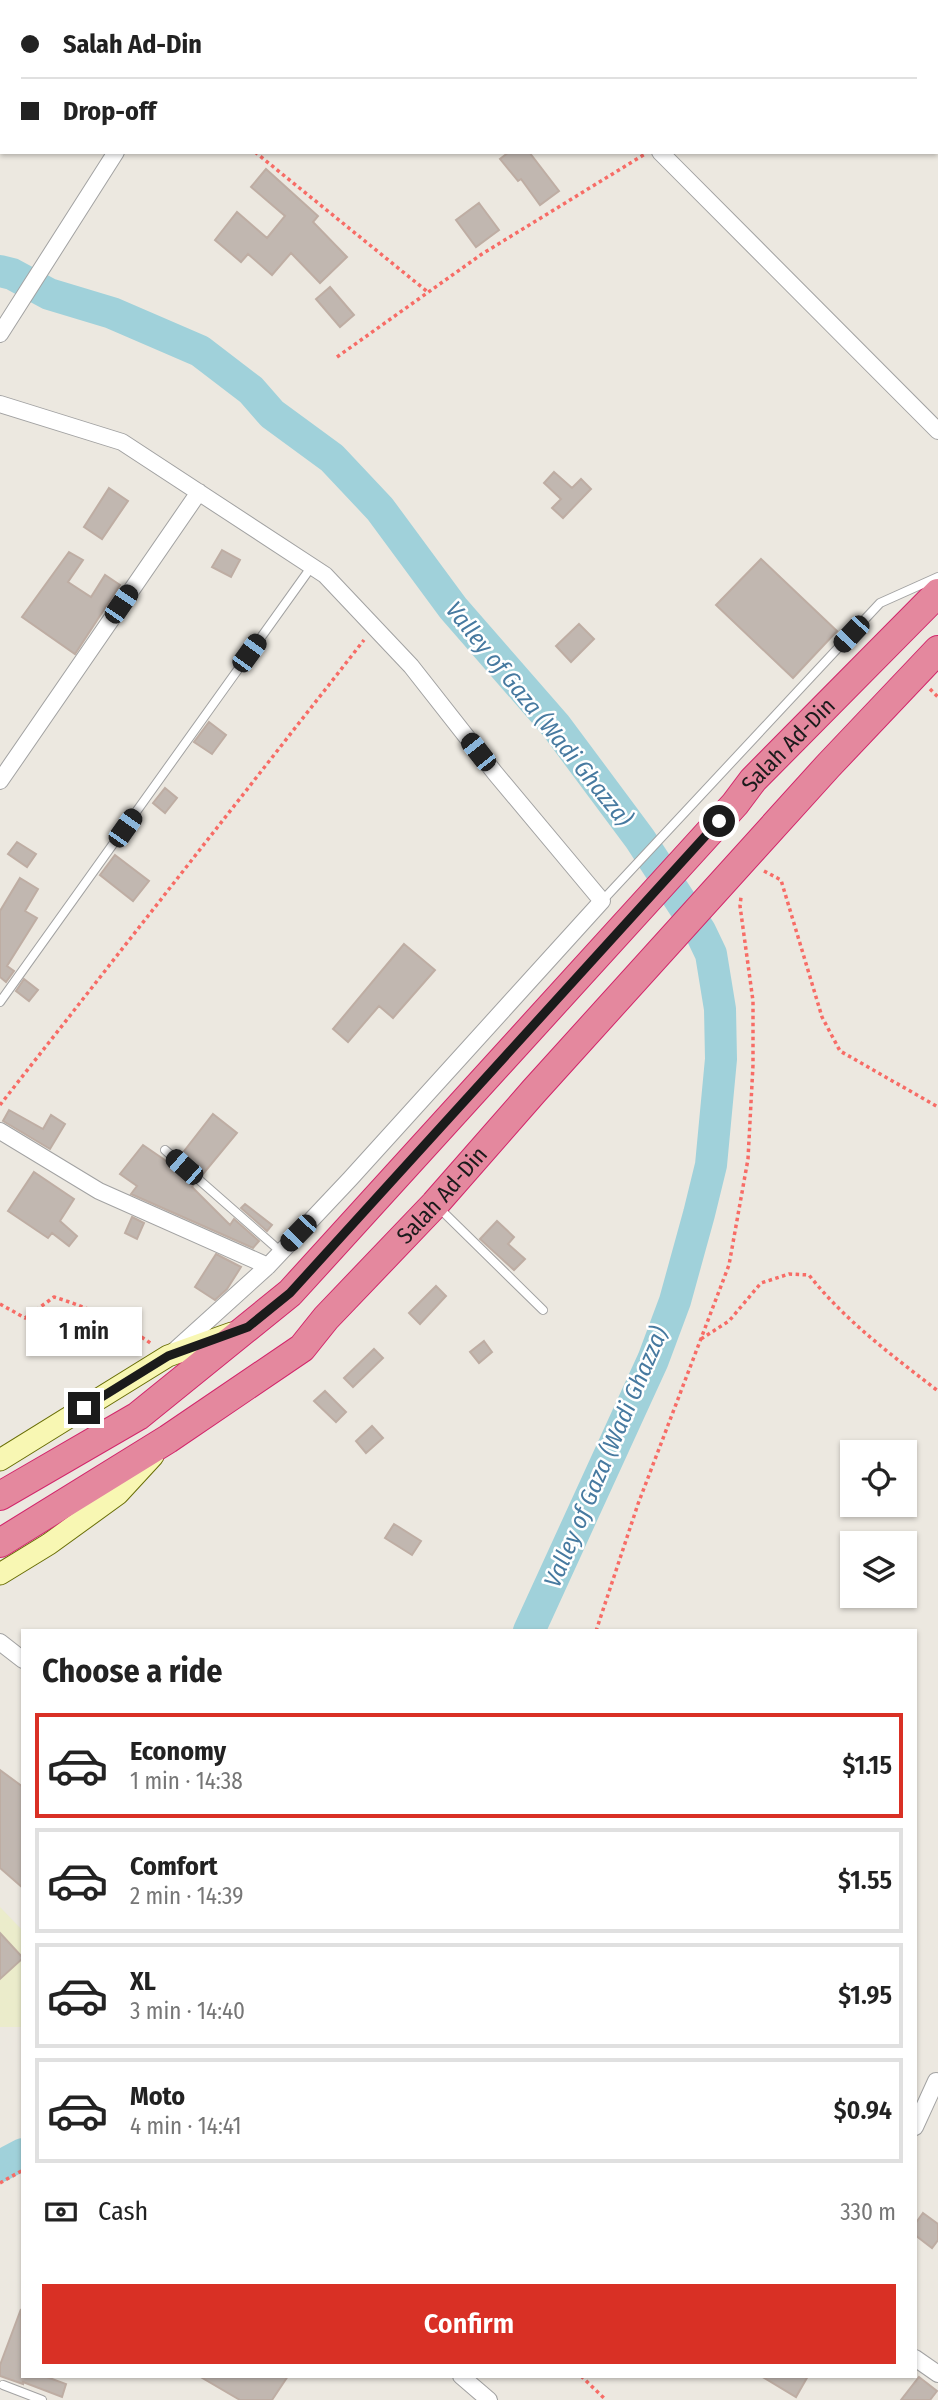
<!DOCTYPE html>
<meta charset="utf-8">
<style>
body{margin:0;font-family:"Fira Sans Condensed",sans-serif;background:#f2f2f2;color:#222;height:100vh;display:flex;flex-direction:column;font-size:26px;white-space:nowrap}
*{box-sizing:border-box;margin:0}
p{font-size:23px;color:#767676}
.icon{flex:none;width:38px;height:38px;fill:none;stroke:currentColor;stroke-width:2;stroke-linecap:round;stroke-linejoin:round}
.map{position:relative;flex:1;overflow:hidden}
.details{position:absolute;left:21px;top:1629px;width:896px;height:749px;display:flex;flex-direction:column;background:#fff;border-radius:0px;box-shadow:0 2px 5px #0004}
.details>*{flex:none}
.guide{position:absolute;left:0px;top:0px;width:938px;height:154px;box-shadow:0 2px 5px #0004;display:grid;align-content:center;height:154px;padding:0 21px;background:#fff}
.fabs{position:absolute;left:840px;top:1440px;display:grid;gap:14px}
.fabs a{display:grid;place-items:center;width:77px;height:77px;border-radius:0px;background:#fff;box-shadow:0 2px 5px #0004;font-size:35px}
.end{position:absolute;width:32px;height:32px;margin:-16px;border:9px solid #1b1b1b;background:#fff;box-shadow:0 0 0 4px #fff}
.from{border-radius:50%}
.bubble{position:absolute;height:49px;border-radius:0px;background:#fff;box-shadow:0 2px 5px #0004;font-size:23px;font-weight:600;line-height:49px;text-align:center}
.car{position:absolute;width:21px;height:42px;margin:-21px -10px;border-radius:9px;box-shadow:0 0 5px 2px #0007;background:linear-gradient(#222 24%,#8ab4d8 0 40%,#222 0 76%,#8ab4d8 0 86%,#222 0)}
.guide b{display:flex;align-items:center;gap:24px;height:66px;font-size:26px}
.guide b+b{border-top:2px solid #e0e0e0}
.guide i{width:18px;height:18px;background:#222}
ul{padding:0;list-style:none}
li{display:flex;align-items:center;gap:21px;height:105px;margin:0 14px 10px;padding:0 7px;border:4px solid #e0e0e0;border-radius:0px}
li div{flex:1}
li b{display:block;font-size:26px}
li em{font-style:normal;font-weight:600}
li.selected{border-color:#d93025}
li>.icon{width:63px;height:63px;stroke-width:1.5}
h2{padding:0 21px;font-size:32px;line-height:84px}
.pay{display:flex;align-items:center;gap:18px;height:77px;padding:0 21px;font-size:26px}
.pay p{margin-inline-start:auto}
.action{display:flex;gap:14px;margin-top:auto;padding:14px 21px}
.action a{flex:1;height:80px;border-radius:0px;background:#d93025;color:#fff;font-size:28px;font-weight:600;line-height:80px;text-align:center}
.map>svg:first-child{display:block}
.farmland{fill:#ebeccb}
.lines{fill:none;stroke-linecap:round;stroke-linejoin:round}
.river{stroke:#a0d1da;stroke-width:32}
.building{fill:#c1b7b0;stroke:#beada3;stroke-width:2}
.lane-casing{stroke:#a2a2a2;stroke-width:10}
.street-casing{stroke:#a2a2a2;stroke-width:18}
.secondary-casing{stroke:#696e06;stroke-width:23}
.highway-casing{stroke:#d2266b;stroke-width:30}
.path{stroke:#f76c66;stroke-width:3.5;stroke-dasharray:3.5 3.5;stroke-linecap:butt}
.lane{stroke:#fff;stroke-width:8}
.street{stroke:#fff;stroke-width:16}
.secondary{stroke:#f8f7b3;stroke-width:21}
.highway{stroke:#e4889e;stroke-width:28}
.route{stroke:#1b1b1b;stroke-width:9}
.labels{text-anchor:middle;stroke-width:5;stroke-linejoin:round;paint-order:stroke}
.street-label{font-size:23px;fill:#1b1b1b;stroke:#fff}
.water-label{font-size:24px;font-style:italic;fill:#477aa0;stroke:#fff}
</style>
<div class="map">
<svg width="938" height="2400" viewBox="0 0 938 2400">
<rect width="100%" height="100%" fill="#ece8e0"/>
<!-- farmland -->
<path class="farmland" d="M0 1907 23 1931V2027H0Z"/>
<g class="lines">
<!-- river -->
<path class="river" d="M0 271 12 274 49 294 112 313 200 351 251 390 272 414 332 458 380 509 453 608 556 726 640 839 700 931 711 954 720 1009 721 1059 711 1165 699 1214 675 1301 653 1360 529 1631
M0 2166 23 2154"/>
</g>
<!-- building -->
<path class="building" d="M509 152H529L559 191 540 205 521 179 518 181 500 159Z
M266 169 318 216 313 222 347 257 320 283 291 253 272 275 248 254 241 262 215 240 237 212 267 238 285 216 251 187Z
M479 203 499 230 476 247 456 220Z
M330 287 354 315 340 327 316 299Z
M554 472 572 488 581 479 591 489 563 518 552 508 561 499 544 483Z
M109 488 128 501 102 539 84 527Z
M222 550 240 560 231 577 212 567Z
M69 552 83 560 68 582 91 597 105 575 120 585 75 654 22 617Z
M761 559 837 631 793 678 716 605Z
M579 624 594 639 571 662 556 646Z
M209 722 226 735 212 754 194 742Z
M165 788 177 798 165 813 153 803Z
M17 842 36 854 27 867 8 854Z
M115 855 149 881 133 901 100 875Z
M20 878 38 889 25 911 37 918 7 966 14 971 6 982 0 977V911Z
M404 944 435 970 393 1018 379 1006 348 1042 333 1029Z
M24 979 38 990 29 1001 16 991Z
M9 1110 43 1129 51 1115 65 1124 50 1149 3 1121Z
M213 1114 237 1133 203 1174 181 1155Z
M143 1145 172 1165 194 1184 192 1187 230 1225 234 1219 259 1241 253 1248 131 1194 137 1186 120 1174Z
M34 1172 74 1199 60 1221 77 1236 69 1246 52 1233 48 1238 8 1211Z
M245 1204 272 1225 267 1231 241 1208Z
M132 1217 144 1223 137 1239 125 1233Z
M497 1221 514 1237 508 1244 525 1259 514 1270 480 1239Z
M216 1254 241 1267 227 1289 215 1300 195 1287Z
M436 1286 446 1296 420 1324 409 1313Z
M484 1341 492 1352 479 1363 470 1352Z
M374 1349 383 1358 353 1387 344 1378Z
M325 1391 346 1412 336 1422 314 1401Z
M372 1426 383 1438 366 1453 356 1441Z
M394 1524 421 1541 412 1555 385 1538Z
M0 1770 23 1787V1888L0 1868Z
M0 1933 23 1958 0 1979Z
M923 2213 938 2224V2240L932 2248 915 2235V2224Z
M21 2309 23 2376H44L66 2384 62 2397 23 2382V2384L0 2376V2365Z
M199 2376H288L272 2400H240Z
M761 2376H808L796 2397Z
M919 2377 937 2391 930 2400H901Z"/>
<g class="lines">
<defs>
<path id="lane" d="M602 901 880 603 938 577
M0 1002 312 566
M165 1150 280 1251
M437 1206 543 1310
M3 2385 42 2400"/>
<path id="street" d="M514 0 516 2
M236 2 238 0
M660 152 938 431
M0 334 116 152
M0 404 122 442 325 575 411 666 495 773 602 901 350 1179 268 1266 173 1352
M0 781 199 492
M0 1131 99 1191 268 1266
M0 1642 23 1660
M915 2127 936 2081
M915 2358 938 2374
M461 2376 489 2400"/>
<path id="secondary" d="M0 1460 168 1356 232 1333
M0 1574 49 1544 118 1494 153 1456"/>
<g id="highway">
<path id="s1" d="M0 1496 138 1416 290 1293 735 804 753 780 938 593"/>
<path id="s2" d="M0 1543 168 1439 302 1348 326 1318 435 1204 534 1091 828 766 938 650"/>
</g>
</defs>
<!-- lane casing -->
<use href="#lane" class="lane-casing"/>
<!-- street casing -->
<use href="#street" class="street-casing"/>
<!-- secondary casing -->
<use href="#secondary" class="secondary-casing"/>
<!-- highway casing -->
<use href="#highway" class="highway-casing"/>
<!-- path -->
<path class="path" d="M936 17 938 16
M255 152 429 293
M337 357 482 254 645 154
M930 689 938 697
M764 871 781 880 822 1017 840 1051 938 1107
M0 1105 364 640
M0 1304 25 1318 54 1297C90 1308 123 1323 153 1345
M701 1339 729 1321 761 1283 789 1274 809 1275C845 1321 893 1356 938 1391
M596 1631 638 1504 729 1265 748 1159 753 1065V1001L740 906 741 897
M0 2183 23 2170
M581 2376 606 2400"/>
<!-- lane -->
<use href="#lane" class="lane"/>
<!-- street -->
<use href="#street" class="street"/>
<!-- secondary -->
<use href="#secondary" class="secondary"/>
<!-- highway -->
<use href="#highway" class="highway"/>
</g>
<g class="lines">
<!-- route -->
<path class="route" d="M84 1408 168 1356 248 1327 290 1293 719 821"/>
</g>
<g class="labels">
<!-- street labels -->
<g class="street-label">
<text dy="8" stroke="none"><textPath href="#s1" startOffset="1096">Salah Ad-Din</textPath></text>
<text dy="8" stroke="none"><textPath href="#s2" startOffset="567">Salah Ad-Din</textPath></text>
</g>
<!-- water labels -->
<g class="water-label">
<text transform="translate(539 714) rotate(51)" y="8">Valley of Gaza (Wadi Ghazza)</text>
<text transform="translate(606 1457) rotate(-67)" y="8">Valley of Gaza (Wadi Ghazza)</text>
</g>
</g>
</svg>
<div class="fabs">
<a><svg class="icon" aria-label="locate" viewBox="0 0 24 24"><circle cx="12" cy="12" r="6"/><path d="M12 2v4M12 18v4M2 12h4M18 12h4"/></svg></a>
<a><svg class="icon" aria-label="layers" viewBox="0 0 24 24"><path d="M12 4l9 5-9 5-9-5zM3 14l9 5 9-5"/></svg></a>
</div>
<i class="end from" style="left:719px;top:821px"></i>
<i class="end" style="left:84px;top:1408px"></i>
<div class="bubble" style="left:26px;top:1307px;width:116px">1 min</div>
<i class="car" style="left:121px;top:604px;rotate:34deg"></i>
<i class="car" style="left:851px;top:634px;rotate:223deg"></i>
<i class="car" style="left:249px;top:653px;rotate:36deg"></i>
<i class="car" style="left:478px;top:752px;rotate:322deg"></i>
<i class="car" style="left:125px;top:828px;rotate:35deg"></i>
<i class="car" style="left:184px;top:1167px;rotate:311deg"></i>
<i class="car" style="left:298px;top:1233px;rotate:224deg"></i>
<div class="guide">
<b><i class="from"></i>Salah Ad-Din</b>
<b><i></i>Drop-off</b>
</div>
<section class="details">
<h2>Choose a ride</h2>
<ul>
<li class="selected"><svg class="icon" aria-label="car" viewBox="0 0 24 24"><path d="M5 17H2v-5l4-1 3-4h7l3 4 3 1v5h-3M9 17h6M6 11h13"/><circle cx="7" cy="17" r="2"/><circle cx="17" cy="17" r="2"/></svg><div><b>Economy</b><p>1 min · 14:38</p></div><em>$1.15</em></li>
<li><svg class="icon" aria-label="car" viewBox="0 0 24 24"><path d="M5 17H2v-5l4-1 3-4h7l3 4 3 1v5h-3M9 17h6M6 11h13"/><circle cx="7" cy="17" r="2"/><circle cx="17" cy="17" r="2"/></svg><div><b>Comfort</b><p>2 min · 14:39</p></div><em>$1.55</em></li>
<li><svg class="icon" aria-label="car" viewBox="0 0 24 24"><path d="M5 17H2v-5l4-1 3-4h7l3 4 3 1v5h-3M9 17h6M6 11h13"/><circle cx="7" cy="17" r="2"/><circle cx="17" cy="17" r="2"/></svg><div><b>XL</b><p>3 min · 14:40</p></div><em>$1.95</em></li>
<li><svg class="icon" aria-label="car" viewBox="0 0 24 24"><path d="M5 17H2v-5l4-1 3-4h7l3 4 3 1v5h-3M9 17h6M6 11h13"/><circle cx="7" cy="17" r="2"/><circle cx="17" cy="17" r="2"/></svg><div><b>Moto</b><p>4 min · 14:41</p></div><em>$0.94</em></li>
</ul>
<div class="pay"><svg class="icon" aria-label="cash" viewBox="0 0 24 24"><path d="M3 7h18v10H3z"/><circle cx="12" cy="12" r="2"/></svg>Cash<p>330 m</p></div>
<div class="action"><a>Confirm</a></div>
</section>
</div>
